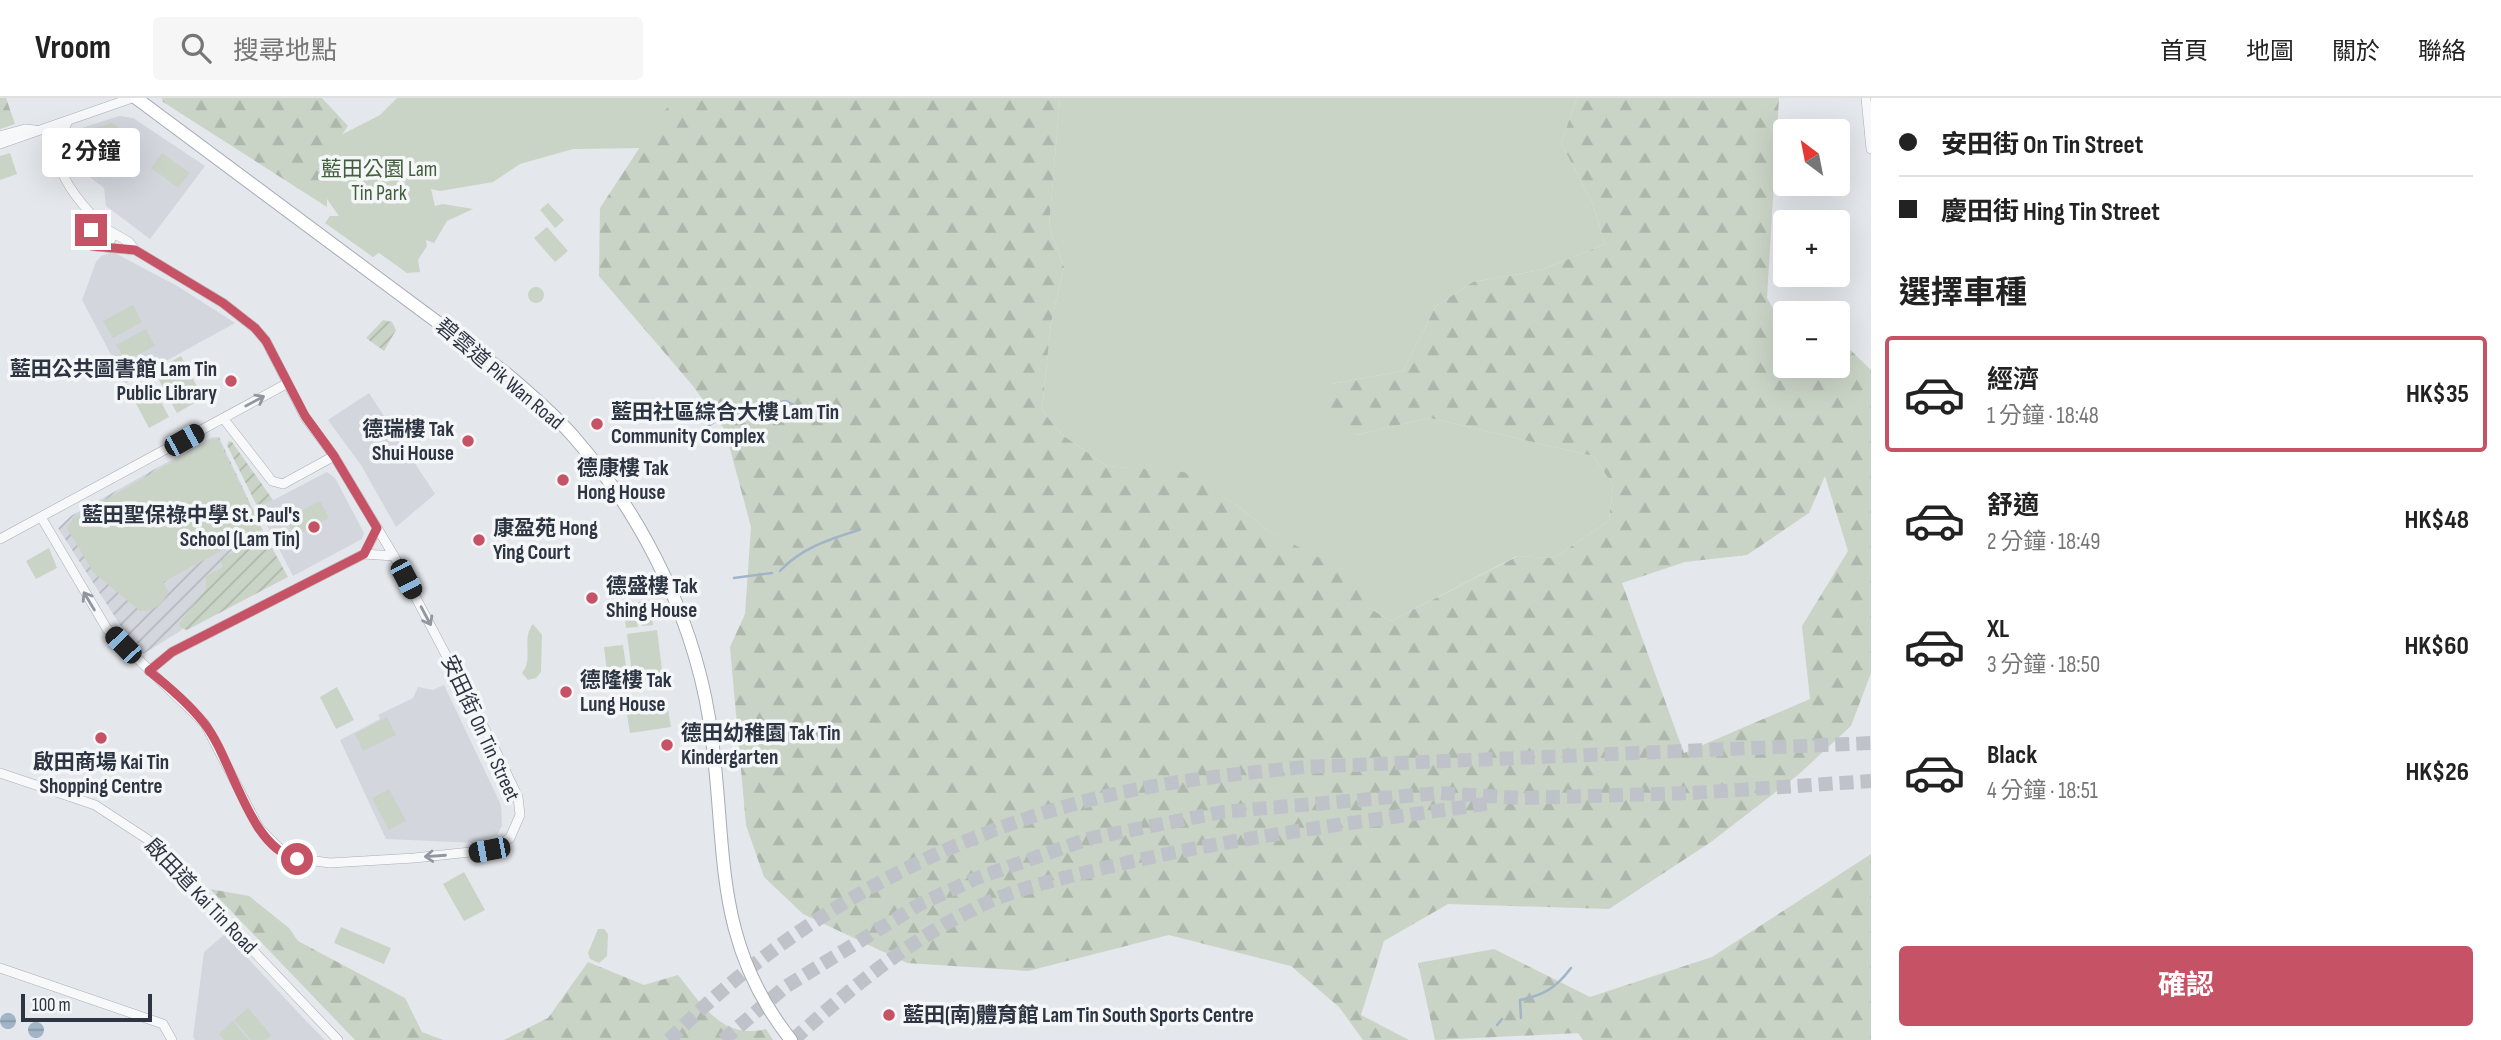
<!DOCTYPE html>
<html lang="zh-TW">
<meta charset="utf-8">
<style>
body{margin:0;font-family:"Sofia Sans Condensed","Noto Sans TC",sans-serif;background:#f6f6f6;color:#222;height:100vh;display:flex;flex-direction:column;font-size:26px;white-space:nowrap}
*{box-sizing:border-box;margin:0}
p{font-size:23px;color:#767676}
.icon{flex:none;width:38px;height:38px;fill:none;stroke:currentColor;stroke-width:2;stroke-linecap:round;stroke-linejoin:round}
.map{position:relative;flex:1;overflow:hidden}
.side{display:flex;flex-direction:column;background:#fff;width:630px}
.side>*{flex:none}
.guide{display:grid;align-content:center;height:154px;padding:0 28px;background:#fff}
.needle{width:46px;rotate:328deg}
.tools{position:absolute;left:1773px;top:21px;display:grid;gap:14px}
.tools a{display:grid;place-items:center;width:77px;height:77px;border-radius:7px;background:#fff;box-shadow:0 7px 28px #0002;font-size:35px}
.scale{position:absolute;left:21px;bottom:18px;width:131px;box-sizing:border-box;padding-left:7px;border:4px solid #2d3543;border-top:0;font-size:19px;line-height:24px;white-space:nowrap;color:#2d3543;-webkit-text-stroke:5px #f4f6f8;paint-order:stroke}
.end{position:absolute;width:32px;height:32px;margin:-16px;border:9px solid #c65365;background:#fff;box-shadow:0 0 0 4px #fff}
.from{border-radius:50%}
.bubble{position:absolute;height:49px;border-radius:7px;background:#fff;box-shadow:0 7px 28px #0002;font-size:23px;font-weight:700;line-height:49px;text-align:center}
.car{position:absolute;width:21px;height:42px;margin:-21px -10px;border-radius:9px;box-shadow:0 0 5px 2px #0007;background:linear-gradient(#222 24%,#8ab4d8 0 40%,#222 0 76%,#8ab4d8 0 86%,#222 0)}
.guide b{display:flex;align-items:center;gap:24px;height:66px;font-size:26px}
.guide b+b{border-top:2px solid #e0e0e0}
.guide i{width:18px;height:18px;background:#222}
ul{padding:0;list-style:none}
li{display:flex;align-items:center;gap:21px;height:116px;margin:0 14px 10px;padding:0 14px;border:4px solid transparent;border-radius:7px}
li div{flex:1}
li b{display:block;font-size:26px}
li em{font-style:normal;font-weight:700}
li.current{border-color:#c65365}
li>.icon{width:63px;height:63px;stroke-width:1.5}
h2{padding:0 28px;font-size:32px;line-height:84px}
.action{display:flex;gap:14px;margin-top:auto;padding:14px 28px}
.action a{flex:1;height:80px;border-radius:7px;background:#c65365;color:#fff;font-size:28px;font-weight:700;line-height:80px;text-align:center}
header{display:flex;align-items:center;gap:42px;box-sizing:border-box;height:98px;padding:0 35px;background:#fff;border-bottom:2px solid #e0e0e0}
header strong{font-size:33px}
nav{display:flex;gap:38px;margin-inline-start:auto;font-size:24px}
.search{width:490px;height:63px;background:#f6f6f6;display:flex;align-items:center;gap:18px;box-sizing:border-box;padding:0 24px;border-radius:7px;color:#767676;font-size:26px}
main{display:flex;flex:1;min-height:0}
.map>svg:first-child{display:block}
.built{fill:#d3d6dd}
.industrial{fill:url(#industrial-furrows)}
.green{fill:#cad4c6}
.forest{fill:url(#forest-firs);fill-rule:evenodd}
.garden{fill:url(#garden-furrows)}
.water{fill:url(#water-rules)}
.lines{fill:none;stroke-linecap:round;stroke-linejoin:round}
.stream{stroke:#a2b5c8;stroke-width:2.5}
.highway-tunnel{stroke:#bfc3c9;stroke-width:14;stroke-dasharray:14 7;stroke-linecap:butt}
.minor-casing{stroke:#a9aeb5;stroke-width:10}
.major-casing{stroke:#a4acb6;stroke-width:14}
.minor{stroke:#f7f8fa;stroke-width:9}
.major{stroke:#fff;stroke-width:12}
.oneway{stroke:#92969e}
.route{stroke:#c65365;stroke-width:9}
.poi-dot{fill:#c65365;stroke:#f4f6f8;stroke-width:2.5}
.labels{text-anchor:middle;stroke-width:7;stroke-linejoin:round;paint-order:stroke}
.park-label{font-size:21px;fill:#425e3b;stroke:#f4f6f8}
.poi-label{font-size:21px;font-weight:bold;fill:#2d3543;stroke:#f4f6f8;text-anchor:start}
.street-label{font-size:21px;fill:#2d3543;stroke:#f4f6f8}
</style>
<header>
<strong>Vroom</strong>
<div class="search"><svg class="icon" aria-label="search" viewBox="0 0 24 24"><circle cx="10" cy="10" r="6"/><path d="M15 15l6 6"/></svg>搜尋地點</div>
<nav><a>首頁</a><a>地圖</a><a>關於</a><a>聯絡</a></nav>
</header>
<main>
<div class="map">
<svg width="1871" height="942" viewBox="0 0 1871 942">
<defs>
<pattern id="industrial-furrows" width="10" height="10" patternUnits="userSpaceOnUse" patternTransform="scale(1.75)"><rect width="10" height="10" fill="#d3d6dd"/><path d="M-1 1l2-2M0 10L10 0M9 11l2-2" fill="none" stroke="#b5b8bf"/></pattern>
<pattern id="forest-firs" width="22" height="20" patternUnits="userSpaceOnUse" patternTransform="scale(1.75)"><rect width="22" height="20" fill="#cad4c6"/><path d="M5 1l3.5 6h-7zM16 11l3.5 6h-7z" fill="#aeb7ab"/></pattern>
<pattern id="garden-furrows" width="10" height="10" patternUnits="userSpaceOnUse" patternTransform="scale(1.75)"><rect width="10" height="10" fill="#cad4c6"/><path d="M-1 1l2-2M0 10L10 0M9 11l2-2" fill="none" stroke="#aeb7ab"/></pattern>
<pattern id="water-rules" width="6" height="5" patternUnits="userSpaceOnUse" patternTransform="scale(1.75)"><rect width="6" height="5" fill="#a2b5c8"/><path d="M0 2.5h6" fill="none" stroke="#8494a4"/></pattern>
</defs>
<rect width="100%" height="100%" fill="#e4e7eb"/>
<!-- built -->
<path class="built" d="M119 18 133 20 205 68 150 141 106 108 104 90 84 75 79 31Z
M113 154 179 189 235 225 126 285 82 202 96 164 101 158Z
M369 295 435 396 396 429 361 367 328 322Z
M327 374 335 380 364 435 362 441 293 478 258 410Z
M444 587 501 707 502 728 497 737 477 745 386 741 340 642 380 621 378 617 413 600 418 589 433 592Z
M225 836 309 926 325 942H195L193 939 204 854Z"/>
<!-- industrial -->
<path class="industrial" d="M212 339H219L265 437 220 461 222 469 206 478V490L179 525 182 532 143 556 131 544 58 430 71 418Z"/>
<!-- green -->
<path class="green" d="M397 0H746L644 50 573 51 520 66 493 84 440 93 431 91 435 108 443 106 473 111 447 123 434 145 426 142 427 148 418 162 420 174 407 175 379 155 373 159 325 125 330 118H339L327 101 324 86 331 46 343 36 380 17Z
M1060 0H1577L1561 45 1593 106 1605 146 1541 172 1473 184 1436 208 1403 273 1331 286 1356 337 1430 320 1593 358 1613 387 1609 423 1554 460 1517 458 1391 523 1367 509 1303 452 1268 433 1237 407 1184 375 1107 368 1061 336 1042 312 1051 225 1064 169 1049 129Z
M112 25 123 33 104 58 97 52 88 64 82 34Z
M10 55 17 76 0 82V58Z
M162 55 190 75 178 90 151 70Z
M548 105 564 122 555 130 540 112Z
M547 129 568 153 555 164 534 140Z
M528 197a8 8 0 1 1 16 0a8 8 0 1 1-16 0Z
M133 207 142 224 113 240 103 223Z
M146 231 155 248 125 263 116 247Z
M181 258 203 300 177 315 154 273Z
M151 285 169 319 149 330 131 296Z
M212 341H218L262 431 163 484 168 493C165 505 153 514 140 513L93 474 67 430 73 420Z
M320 403 329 420 295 438 286 421Z
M49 450 57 470 36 481 26 463Z
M650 502 653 527 642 528 638 504Z
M634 505 638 529 626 530 623 506Z
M533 526 542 537 541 574 536 580 528 582 522 575C534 561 521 541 533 526Z
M657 532 663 579 633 583 627 536Z
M623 547 628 582 608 584 604 549Z
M337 589 354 622 336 631 320 599Z
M667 605 671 629 630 635 626 611Z
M387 619 396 637 363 653 355 636Z
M389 691 406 723 389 732 372 700Z
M464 774 485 812 464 823 443 786Z
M341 829 391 850 384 866 334 845Z
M598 831H604L608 836 607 858 599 865 590 861 588 855Z
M248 910 271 937 266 942H251L234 922Z
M233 923 249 942H225L219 936Z"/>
<!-- forest -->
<path class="forest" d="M0 0H6L15 26 0 31Z
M162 0H322L348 28 327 59V109L163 4Z
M678 0H1060L1049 129 1064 169 1051 225 1042 312 1061 336 1107 368 1184 374 1237 407 1268 433 1360 481 1367 509 1391 523 1518 458 1554 460 1609 423 1613 387 1593 358 1430 320 1356 337 1321 311 1331 286 1403 273 1436 208 1473 184 1541 172 1605 146 1593 106 1561 45 1577 0H1779L1767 200 1776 216 1785 217V268H1838V240L1871 272V575L1851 628 1799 676 1711 744 1609 811 1448 806 1384 843 1361 917 1409 942H1363L1339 909 1291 868 1169 837 1028 873 907 865 803 816 764 779 746 727 730 549 745 516 751 429 725 332 693 288 599 178 600 110 663 14ZM1825 378 1848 453 1802 528 1810 601 1684 655 1622 485 1685 464 1747 457 1809 415Z
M1871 756V942H1583L1578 935 1435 942 1418 865 1494 851 1590 899 1712 859Z
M210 791 249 798 289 830 298 843 405 900 422 934 443 942H355Z
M588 864 644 887 678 877C702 907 723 942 766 931L773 942H504L548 920Z"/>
<!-- garden -->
<path class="garden" d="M383 222 392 224 396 232 384 253 366 240Z
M229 343 232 344 273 402 258 410 227 347Z
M265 437 288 479 187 532 180 530 179 525 206 490V478L222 469 220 461Z"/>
<!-- water -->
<path class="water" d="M0 923a8 8 0 1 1 16 0a8 8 0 1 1-16 0Z
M28 932a8 8 0 1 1 16 0a8 8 0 1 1-16 0Z"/>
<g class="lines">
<!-- stream -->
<path class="stream" d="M751 309 786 303 798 309 836 313
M686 344 724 317 744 311
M780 473C801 450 830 441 859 432
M734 480 772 475
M1521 920 1520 902C1544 897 1556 890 1571 870
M1497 927 1502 921"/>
<!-- highway-tunnel -->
<path class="highway-tunnel" d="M669 942C776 834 913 753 1060 710 1140 686 1223 677 1305 669L1871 645
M723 942 785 889 920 806 977 780 1091 740 1222 714 1439 695 1522 700 1693 695 1871 683
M793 942C852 889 910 841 982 807 1020 789 1064 780 1104 770 1232 739 1362 724 1492 705"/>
<defs>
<path id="minor" d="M1866 0 1871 51
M68 23C62 34 56 47 58 60 61 84 88 115 106 130
M0 38 25 31 35 32
M0 46 132 0
M106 149 111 141 108 132 100 128 93 130 88 139 92 148 135 152
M223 320 272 383 283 386 334 358
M41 419 107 531 205 626 259 730 286 757 293 760 330 765 414 760 489 752 510 740 520 717 518 699 489 639 394 458 334 358 305 319 266 243 255 230 223 205 135 152 129 144 108 132
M0 441 286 286
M364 456 377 431
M149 573 172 554 364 456 394 458
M0 675 95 707 147 741 338 942
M0 870 163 926 172 942"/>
<path id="major" d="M136 0 507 276C530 296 553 315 573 338 646 421 699 531 712 641 727 756 713 844 791 942"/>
</defs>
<!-- minor casing -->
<use href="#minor" class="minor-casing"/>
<!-- major casing -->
<use href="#major" class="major-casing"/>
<!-- minor -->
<use href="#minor" class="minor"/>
<!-- major -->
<use href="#major" class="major"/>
</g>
<!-- one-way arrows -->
<defs><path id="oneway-shaft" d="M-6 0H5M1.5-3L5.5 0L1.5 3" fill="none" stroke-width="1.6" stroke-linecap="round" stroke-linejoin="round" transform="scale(1.75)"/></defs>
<g class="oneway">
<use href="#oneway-shaft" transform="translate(255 303) rotate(-28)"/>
<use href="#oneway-shaft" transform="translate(89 503) rotate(-121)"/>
<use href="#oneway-shaft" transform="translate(426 518) rotate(62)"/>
<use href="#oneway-shaft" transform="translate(435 758) rotate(176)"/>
</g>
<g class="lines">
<!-- route -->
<path class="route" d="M91 132 88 139 92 148 135 152 223 205 255 230 266 243 305 318 334 358 377 430 364 456 172 554 149 573C168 588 189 606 204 625 233 661 248 749 297 761"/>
</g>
<!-- markers -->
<g class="poi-dot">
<circle cx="231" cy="283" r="7"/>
<circle cx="597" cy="326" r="7"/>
<circle cx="468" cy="343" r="7"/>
<circle cx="563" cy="382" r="7"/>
<circle cx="314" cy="429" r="7"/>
<circle cx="479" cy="442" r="7"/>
<circle cx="592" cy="500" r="7"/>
<circle cx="566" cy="594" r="7"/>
<circle cx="101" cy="640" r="7"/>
<circle cx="667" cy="647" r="7"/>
<circle cx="889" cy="917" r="7"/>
</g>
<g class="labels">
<!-- park labels -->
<g class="park-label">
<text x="379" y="78">藍田公園 Lam<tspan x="379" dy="24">Tin Park</tspan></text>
</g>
<!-- poi labels -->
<g class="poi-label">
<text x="217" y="278" text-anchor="end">藍田公共圖書館 Lam Tin<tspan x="217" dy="24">Public Library</tspan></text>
<text x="611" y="321">藍田社區綜合大樓 Lam Tin<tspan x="611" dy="24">Community Complex</tspan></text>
<text x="454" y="338" text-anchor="end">德瑞樓 Tak<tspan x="454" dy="24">Shui House</tspan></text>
<text x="577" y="377">德康樓 Tak<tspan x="577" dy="24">Hong House</tspan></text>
<text x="300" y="424" text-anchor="end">藍田聖保祿中學 St. Paul's<tspan x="300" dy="24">School (Lam Tin)</tspan></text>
<text x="493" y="437">康盈苑 Hong<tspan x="493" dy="24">Ying Court</tspan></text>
<text x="606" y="495">德盛樓 Tak<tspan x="606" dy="24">Shing House</tspan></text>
<text x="580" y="589">德隆樓 Tak<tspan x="580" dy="24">Lung House</tspan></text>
<text x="681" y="642">德田幼稚園 Tak Tin<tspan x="681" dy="24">Kindergarten</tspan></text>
<text x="101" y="671" text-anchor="middle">啟田商場 Kai Tin<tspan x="101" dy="24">Shopping Centre</tspan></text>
<text x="903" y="924">藍田(南)體育館 Lam Tin South Sports Centre</text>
</g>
<!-- street labels -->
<g class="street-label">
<text transform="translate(500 276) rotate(40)" y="7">碧雲道 Pik Wan Road</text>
<text transform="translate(481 630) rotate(65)" y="7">安田街 On Tin Street</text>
<text transform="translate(201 798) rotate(46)" y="7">啟田道 Kai Tin Road</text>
</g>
</g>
</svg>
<div class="tools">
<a><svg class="needle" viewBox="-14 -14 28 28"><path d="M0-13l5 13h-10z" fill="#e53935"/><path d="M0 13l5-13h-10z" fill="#767676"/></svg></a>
<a>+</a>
<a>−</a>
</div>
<div class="scale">100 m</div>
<i class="end from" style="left:297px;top:761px"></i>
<i class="end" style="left:91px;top:132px"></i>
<div class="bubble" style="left:42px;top:30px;width:98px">2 分鐘</div>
<i class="car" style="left:184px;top:342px;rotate:61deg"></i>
<i class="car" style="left:406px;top:481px;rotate:152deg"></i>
<i class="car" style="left:123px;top:547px;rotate:316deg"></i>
<i class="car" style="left:489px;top:752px;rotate:259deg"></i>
</div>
<section class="side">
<div class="guide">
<b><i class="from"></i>安田街 On Tin Street</b>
<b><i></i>慶田街 Hing Tin Street</b>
</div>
<h2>選擇車種</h2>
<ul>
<li class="current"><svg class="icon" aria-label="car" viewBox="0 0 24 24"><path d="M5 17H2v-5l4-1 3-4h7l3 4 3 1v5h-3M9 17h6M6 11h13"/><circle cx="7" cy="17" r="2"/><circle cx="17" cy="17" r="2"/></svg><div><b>經濟</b><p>1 分鐘 · 18:48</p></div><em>HK$35</em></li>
<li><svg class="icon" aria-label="car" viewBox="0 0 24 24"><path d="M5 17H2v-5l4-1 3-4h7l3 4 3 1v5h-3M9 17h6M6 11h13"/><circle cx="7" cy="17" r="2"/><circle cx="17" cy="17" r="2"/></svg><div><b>舒適</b><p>2 分鐘 · 18:49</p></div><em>HK$48</em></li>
<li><svg class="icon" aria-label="car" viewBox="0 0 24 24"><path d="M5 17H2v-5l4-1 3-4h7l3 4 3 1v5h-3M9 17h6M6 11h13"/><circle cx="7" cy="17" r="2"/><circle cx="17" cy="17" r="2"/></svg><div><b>XL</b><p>3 分鐘 · 18:50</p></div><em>HK$60</em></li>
<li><svg class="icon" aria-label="car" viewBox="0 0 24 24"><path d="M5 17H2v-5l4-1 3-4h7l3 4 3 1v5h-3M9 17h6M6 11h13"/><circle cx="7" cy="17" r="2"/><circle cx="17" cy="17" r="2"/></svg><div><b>Black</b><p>4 分鐘 · 18:51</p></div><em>HK$26</em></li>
</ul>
<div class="action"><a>確認</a></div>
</section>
</main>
